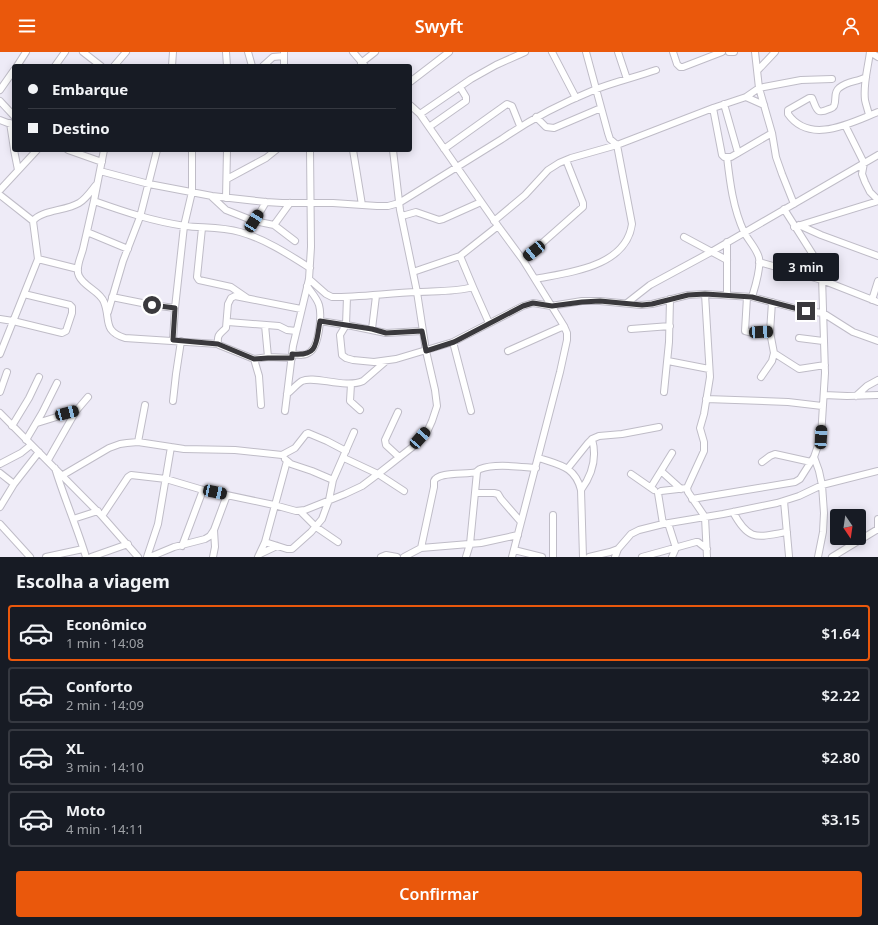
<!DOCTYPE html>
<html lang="pt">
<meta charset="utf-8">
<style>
body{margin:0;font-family:"Noto Sans",sans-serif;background:#20242c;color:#f1f3f6;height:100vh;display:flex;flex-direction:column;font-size:15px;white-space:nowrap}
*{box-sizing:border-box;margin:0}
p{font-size:13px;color:#9ea1a6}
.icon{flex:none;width:22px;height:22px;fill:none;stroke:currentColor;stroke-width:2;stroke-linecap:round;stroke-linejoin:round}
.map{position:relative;height:505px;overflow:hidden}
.details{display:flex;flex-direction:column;background:#171b24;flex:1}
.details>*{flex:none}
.top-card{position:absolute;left:12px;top:12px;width:400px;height:88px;border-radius:4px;box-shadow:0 2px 10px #0003;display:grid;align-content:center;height:88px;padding:0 16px;background:#171b24}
.needle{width:26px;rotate:167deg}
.controls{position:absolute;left:830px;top:457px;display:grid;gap:8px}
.controls a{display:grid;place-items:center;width:36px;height:36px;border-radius:4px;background:#171b24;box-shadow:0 2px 10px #0003;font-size:20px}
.end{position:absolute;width:18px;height:18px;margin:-9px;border:5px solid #3a393d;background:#fff;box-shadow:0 0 0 2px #fff}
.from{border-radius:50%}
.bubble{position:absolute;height:28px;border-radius:4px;background:#171b24;box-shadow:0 2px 10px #0003;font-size:13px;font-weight:600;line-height:28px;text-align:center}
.car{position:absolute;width:12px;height:24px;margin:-12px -6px;border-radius:5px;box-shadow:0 0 3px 1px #0007;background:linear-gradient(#222 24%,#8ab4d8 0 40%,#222 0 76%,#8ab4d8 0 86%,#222 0)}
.top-card b{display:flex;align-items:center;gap:14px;height:38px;font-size:15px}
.top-card b+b{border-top:1px solid #363941}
.top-card i{width:10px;height:10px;background:#f1f3f6}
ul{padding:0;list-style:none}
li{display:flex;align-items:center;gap:12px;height:56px;margin:0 8px 6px;padding:0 8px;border:2px solid #363941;border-radius:4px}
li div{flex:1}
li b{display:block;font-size:15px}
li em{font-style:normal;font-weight:600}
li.selected{border-color:#ea580c}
li>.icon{width:36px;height:36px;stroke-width:1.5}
h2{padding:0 16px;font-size:18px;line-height:48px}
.cta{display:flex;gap:8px;margin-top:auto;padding:8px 16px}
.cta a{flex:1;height:46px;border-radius:4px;background:#ea580c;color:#fff;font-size:16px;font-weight:600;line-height:46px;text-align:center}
header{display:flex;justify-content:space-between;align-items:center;height:52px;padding:0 16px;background:#ea580c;color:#fff;font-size:18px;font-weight:600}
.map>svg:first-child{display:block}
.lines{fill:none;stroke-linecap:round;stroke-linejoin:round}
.minor-casing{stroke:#bfbcc7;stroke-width:8}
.minor{stroke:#fff;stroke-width:6}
.route{stroke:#3a393d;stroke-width:5}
</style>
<header><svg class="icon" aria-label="menu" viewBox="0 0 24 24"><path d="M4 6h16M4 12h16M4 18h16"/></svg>Swyft<svg class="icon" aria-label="person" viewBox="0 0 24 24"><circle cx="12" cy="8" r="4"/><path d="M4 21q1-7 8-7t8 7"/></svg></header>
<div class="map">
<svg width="878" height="505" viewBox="0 0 878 505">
<rect width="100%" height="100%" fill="#eeebf7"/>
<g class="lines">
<defs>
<path id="minor" d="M83 0 101 14
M226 0 227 14
M248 0 252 14
M284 0V14
M353 0 365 14
M552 0 576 46
M618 0 627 27
M673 0 677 12 680 15H683L722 0
M729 0H734
M755 0 759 36 772 81 776 105 782 122 794 152
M870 0 878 5
M361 11 375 0
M17 14 26 0
M55 14 65 0
M114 14 126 0
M172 14 173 0
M263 14 273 5 284 4
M758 18 775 0
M866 25C857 30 848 29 839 36 833 41 837 47 834 54 833 56 832 56 829 57 816 63 817 57 812 46H809L788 58V62C810 93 850 71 878 60
M410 30 449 0
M0 38 14 18
M746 45 764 53
M0 49 14 64
M724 52 738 101
M410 53 420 62 429 75 498 174 523 208 564 274 567 281V288L560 320 512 505
M713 56 722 103 724 105H731L772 81
M420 62 471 27 496 13 525 0
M869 63C868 58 866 53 865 48 863 32 868 16 870 0
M536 65 546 75 554 76 601 56
M0 68 13 73
M10 71 14 97
M845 73 864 111 862 122 865 130 870 140 878 148
M429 75 466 49V45L460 35
M444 97 507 52 512 54 520 74
M14 98 18 118
M68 98 102 110
M104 98C98 131 91 164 83 197 81 205 75 216 79 224 84 235 100 239 104 250 111 267 102 279 125 286L218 292
M353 98 362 153
M727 105C730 131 733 156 744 180 748 188 757 197 759 206 761 217 755 235 752 245
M100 119 149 132 212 144 266 150 282 151H333L377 154H388L399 151 502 87C531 67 562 51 594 38 614 30 636 25 656 18
M227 127 266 106 276 98
M0 138 37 98
M0 143 33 169
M212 145 226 158 254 169 274 173 295 189
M226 146 227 98
M94 149C125 160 152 169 185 174 203 176 222 175 240 180 265 187 288 202 310 216
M784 157 817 209 822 225 825 321 821 385 814 405 819 419 822 433 824 461 823 480 818 505
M402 164 416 160 439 168 443 167 481 150
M494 169 525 143 548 118 559 111 571 106 617 93 713 56 746 45 759 36 801 28 832 27
M274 173 290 151
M799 173 821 183 878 204
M794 175 878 149
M202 176 197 225 199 228 231 235 247 246
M87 180 128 197
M247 182 266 150
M684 185 727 208
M727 190V243
M523 208 583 155V151L566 108
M759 210 822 228 878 250
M78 217 38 207 33 169C41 158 66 159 79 151 86 147 91 139 96 133
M413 220 460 204
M309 227 326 242 332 245C361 245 389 241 418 240 436 239 455 240 473 235L489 271
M535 227C570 220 626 215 632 172L617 93 610 87 608 81 586 0
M473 235 460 204 498 174
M705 242 710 325 704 362 700 376 704 390V399L687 436 688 440 705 465 707 505
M112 245 152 253 175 256
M347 245 346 273 340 283 342 303 346 306 353 308 374 310 396 307 453 290 523 254 533 251 551 254 582 249H600L641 253 652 252 688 243 705 242 752 245 806 259 823 261 853 280 878 289
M747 245 745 279 753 281 770 280
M872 248 878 229
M627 251 650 233 711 200 878 103
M108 260 123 209 140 165 157 98
M0 267 13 269 62 281 66 279 72 261V255L70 253 24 242
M320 269 352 274 386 281 422 279
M228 270 279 274 287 278 296 279
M265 273 268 305
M372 277 376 244
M631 277 670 274
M799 286 823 289
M173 288 175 256 184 174 192 140V98
M453 290 471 359
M508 299 564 274
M774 301 799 317 825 313
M0 302 38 207
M292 302C299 303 305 304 310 300 319 294 322 263 319 253 317 246 311 240 307 234
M292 306 268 305 254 307 219 293 218 292C217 282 220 282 226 276L228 252 231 246 235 244 301 257
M254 307 259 324 261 353
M668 309 709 317
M761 325 772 309 774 301 770 280 772 250
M351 332 350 349 360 358
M0 340 7 320
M664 340 669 290 670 247
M287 342C292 338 297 332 302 329 314 323 345 337 363 329L385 310
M824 343 847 344 878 343
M856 344 867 334 878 328
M706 347 788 350 822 354
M173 349 176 322 181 289
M285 359 293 294 309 227 311 195 310 98
M398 360 385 388 386 393 399 405
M0 361 102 464 138 505
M37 371 76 359
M12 374 29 346 39 325
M26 388 42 361 57 331
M138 390 145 353
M344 406 378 422 404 439
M539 406C559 413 575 414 581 438L583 505
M285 407 291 412 312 419 333 428
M48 408 76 359 88 345
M762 410 770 404 775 402 811 410
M0 412 21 401 31 393
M55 416C64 446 77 475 86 505
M568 416 588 391 592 387 599 384 622 382 659 375
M661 419 681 437
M0 421 14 432
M631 422 654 438
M63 423 109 396 120 392 127 391 138 390 184 397 235 398 282 403 295 396 306 382 308 381 327 389 346 399
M651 435 672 401
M581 438C592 423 597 405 592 387
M475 441H494L498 442 501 447 521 470
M692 447 795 430 800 427 814 405
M784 449 789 504
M0 455 14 432 39 400
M300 459 316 475 338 490
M733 460C749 490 757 485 787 480
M102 464 128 425 131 423 166 427 203 438 274 453 296 459 305 458 345 442 362 434 378 422 415 393 427 380 432 369 437 354 435 338 426 299 417 240 400 158 393 98
M73 467 98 459
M878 467V478
M668 471 676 496 672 505
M0 472 30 505
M663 472 658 441 661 439 687 436
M265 490 287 497H292L311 480 322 467 329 448 333 428 354 380
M182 494 203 438
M421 496 434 435C434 434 434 429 434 429 438 419 468 423 476 420 478 419 479 417 480 417 495 411 521 415 536 416
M514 498 542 505
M260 502 277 494
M46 505 83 497
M91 505 128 492
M147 505 158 472 171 395
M150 505 174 495 205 487 210 484 214 478 227 443
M213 505 215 495 214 478
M258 505 265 490 287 409
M381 505 386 503 397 505
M404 505 421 496 481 491 518 483
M466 505 470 492 477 420
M553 505V463
M589 505 610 500 618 497 631 482 639 478 663 472 723 462 777 451 799 444 822 433 878 419
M615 505 618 497
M642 505 696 490H698L707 497
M832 505 878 477"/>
</defs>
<!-- minor casing -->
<use href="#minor" class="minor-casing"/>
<!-- minor -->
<use href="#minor" class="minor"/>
</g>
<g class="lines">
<!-- route -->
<path class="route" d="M152 253 175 256 173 288 218 292 254 307 268 306H292V302C319 305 316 290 320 269L372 277 386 281 422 279 426 299 454 290 523 254 533 251 552 254 582 250 600 249 642 253 652 252 688 243 705 242 752 245 806 259"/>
</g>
</svg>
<div class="controls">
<a><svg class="needle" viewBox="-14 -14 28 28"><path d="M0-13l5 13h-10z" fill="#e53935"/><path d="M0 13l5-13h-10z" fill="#9ea1a6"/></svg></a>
</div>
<i class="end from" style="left:152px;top:253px"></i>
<i class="end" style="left:806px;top:259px"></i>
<div class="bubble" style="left:773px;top:201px;width:66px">3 min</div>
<i class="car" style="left:254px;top:169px;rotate:32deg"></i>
<i class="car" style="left:534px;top:199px;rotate:231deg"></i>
<i class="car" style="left:761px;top:280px;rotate:87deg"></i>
<i class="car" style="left:67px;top:361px;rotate:75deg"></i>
<i class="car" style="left:821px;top:385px;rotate:3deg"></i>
<i class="car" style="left:420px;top:386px;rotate:41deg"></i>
<i class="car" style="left:215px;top:440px;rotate:102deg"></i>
<div class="top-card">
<b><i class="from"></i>Embarque</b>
<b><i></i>Destino</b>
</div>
</div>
<section class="details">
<h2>Escolha a viagem</h2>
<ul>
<li class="selected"><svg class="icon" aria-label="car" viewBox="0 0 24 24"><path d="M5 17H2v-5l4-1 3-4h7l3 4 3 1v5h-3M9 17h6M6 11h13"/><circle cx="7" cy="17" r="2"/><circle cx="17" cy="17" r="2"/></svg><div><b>Econômico</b><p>1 min · 14:08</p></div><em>$1.64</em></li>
<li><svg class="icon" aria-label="car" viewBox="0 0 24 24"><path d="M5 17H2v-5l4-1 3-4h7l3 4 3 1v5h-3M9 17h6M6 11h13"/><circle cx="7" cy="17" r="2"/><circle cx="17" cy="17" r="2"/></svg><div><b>Conforto</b><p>2 min · 14:09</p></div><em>$2.22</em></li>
<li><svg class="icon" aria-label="car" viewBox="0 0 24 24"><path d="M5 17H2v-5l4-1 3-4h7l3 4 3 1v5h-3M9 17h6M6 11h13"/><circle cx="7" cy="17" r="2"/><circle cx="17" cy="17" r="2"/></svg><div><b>XL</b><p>3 min · 14:10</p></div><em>$2.80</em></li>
<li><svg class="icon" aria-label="car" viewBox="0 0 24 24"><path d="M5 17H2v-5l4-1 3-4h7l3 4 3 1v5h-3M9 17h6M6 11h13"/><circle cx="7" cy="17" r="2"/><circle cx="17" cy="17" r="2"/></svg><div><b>Moto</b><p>4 min · 14:11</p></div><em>$3.15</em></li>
</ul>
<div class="cta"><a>Confirmar</a></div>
</section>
